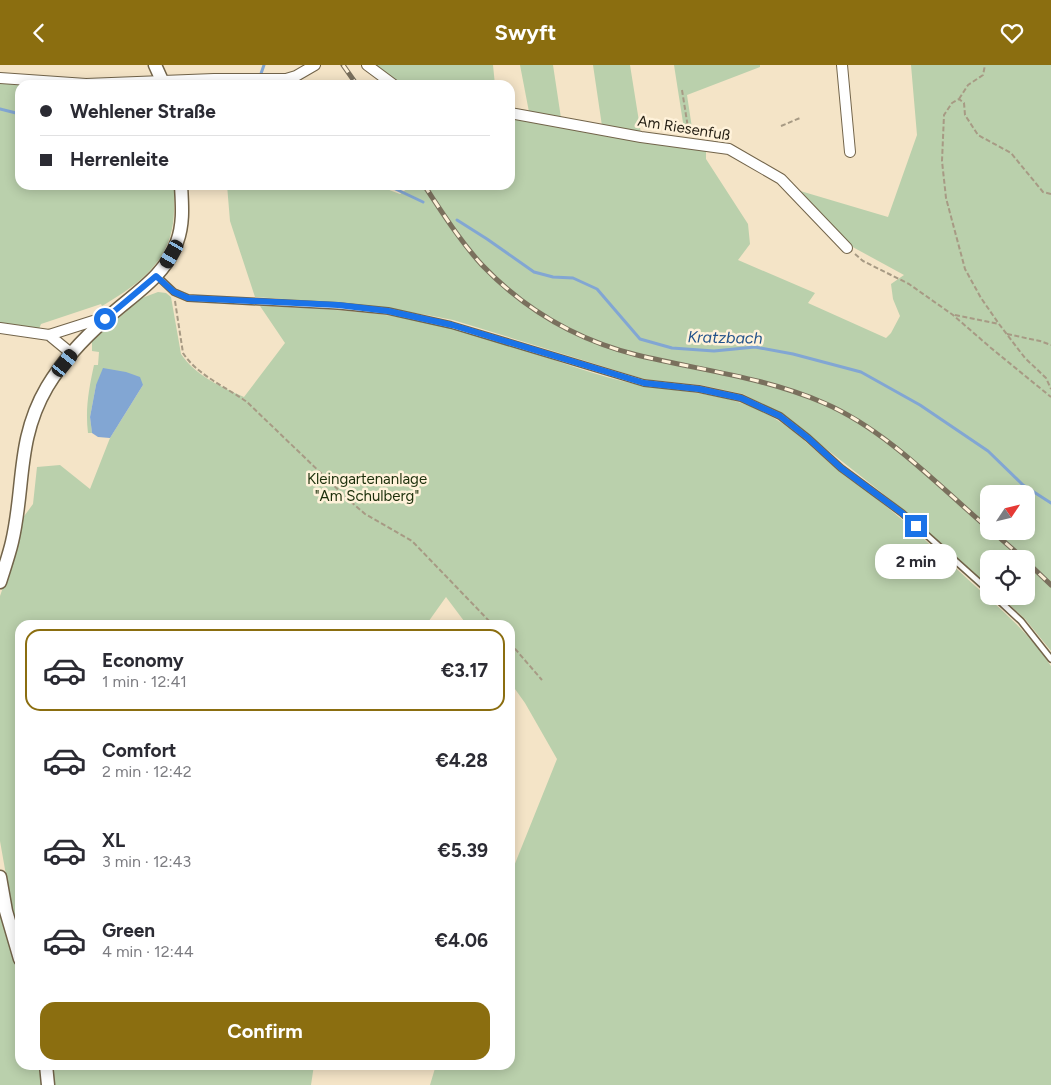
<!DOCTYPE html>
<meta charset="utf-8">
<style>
body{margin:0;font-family:Figtree,sans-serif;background:#f2f2f3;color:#2b2b33;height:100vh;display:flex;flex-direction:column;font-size:19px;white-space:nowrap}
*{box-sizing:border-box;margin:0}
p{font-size:16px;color:#7c7c81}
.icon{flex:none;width:28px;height:28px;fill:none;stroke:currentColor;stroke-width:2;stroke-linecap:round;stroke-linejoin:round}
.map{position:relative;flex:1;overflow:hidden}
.side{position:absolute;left:15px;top:555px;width:500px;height:450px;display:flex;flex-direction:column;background:#fff;border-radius:15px;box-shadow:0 2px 12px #0003}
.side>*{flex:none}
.top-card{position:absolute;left:15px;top:15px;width:500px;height:110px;border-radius:15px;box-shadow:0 2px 12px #0003;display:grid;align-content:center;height:110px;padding:0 25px;background:#fff}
.needle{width:32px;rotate:55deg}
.controls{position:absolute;left:980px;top:420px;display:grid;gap:10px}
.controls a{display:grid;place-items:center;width:55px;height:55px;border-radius:10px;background:#fff;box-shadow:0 2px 12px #0003;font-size:25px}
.end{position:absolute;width:22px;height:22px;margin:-11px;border:6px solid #1a73e8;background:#fff;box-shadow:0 0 0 2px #fff}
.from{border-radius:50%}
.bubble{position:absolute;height:35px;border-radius:15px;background:#fff;box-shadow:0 2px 12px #0003;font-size:16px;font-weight:700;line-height:35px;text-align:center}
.car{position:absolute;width:15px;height:30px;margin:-15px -8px;border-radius:6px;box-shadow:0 0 4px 1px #0007;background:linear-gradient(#222 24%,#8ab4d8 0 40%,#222 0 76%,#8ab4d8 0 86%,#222 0)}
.top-card b{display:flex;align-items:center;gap:18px;height:48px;font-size:19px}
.top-card b+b{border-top:1px solid #e1e1e2}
.top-card i{width:12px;height:12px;background:#2b2b33}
ul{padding:9px 0 0;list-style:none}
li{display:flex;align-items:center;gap:15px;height:82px;margin:0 10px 8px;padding:0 15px;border:2px solid transparent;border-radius:15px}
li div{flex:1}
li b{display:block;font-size:19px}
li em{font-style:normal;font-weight:700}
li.on{border-color:#8b6e10}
li>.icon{width:45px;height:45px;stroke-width:1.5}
.action{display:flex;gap:10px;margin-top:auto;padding:10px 25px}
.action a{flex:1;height:58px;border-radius:15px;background:#8b6e10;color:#fff;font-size:20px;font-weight:700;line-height:58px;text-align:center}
header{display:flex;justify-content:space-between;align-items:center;height:65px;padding:0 25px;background:#8b6e10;color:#fff;font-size:22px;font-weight:700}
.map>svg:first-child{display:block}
.green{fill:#bad0ac;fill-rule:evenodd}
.water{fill:#82a6d3}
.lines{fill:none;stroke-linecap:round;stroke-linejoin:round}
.stream{stroke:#82a6d3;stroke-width:3}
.service-casing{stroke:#72644a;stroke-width:8}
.minor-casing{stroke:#72644a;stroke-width:12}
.tertiary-casing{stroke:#72644a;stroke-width:15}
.path{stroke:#a79a84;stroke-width:2;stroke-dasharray:5 2.5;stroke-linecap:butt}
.service{stroke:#fff;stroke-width:5}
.minor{stroke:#fff;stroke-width:10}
.tertiary{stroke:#fff;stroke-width:12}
.rail-casing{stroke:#7a705d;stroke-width:5}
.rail{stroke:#fff2da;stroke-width:3;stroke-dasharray:9;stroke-linecap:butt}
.route{stroke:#1a73e8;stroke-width:6}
.labels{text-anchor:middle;stroke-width:5;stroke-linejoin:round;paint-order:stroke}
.street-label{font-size:15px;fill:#251f14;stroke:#fff2da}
.park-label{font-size:15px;fill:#1c2f0b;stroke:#fff2da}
.water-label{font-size:16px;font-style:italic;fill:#22528a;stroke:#fff2da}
</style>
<header><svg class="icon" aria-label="back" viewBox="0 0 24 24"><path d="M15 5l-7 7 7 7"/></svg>Swyft<svg class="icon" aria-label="heart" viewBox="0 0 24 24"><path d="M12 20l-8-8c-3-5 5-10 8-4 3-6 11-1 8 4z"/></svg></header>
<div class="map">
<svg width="1051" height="1020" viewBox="0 0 1051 1020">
<rect width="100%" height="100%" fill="#f4e4c7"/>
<!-- green -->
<path class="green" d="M373 0H493L495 20H399Z
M520 0H553L561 53 529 47Z
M593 0H630L641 69 602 61Z
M674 0H760V2L687 30 692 63 684 64Z
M911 0H1051V586L1025 554 1000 531H1026V494H989V522L905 446 782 349 743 329 701 320 644 314 453 255C387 241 322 237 255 232L230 156 227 120H376L400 129 412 120H510V53L706 84V94L748 159 750 179 738 195 815 228 808 238 886 273 891 268 900 251 893 234 891 219 904 210 849 180 797 125 888 152 917 70ZM989 429H1026V466H989Z
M0 18 39 20H20V120L174 121C174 135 175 150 172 164 165 201 133 223 102 241L101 239 41 259 39 264 0 258Z
M158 227 166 228 171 232 181 289C195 310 221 322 244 332L285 278 260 241C325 244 385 246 449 262 508 276 564 301 622 316 668 327 716 325 759 345 790 359 813 384 838 405 850 416 866 424 878 435 907 457 933 483 960 507 992 537 1027 564 1051 601V1020H430L436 1000H510V811L557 694 525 638 510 617V560H467L446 532 426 560H20V875L12 844 0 776V531L10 502 22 454 33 439 37 402 60 400 90 424 110 373 143 320H96L90 352 92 368H88C85 344 89 323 94 300H98L99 287 92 286V276L142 233Z
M0 837 20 905V1000H41L43 1020H0Z
M50 1000H314L311 1020H53Z"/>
<!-- water -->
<path class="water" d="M103 303 126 307 140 312 143 320 110 373 98 372 92 368 90 352 96 320Z"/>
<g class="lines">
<!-- stream -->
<path class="stream" d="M257 20 264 0
M0 44 20 49
M387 120 423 137
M457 155 487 174 534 207 553 212 573 213 597 224 640 274 672 283 714 286 755 282 793 289 861 307 920 340 988 386 1023 420 1051 438"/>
<defs>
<path id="service" d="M157 211 174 227 188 233 338 241 388 246 451 260 644 318 699 324 741 333 780 351 808 373 841 403 902 448 989 526
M994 531 1021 556 1051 594"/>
<path id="minor" d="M367 0 394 20
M842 0 850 87
M0 13 86 19 214 14H286L296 11 315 0
M510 48 641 72 729 84 781 114 847 183
M0 263 49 270 93 256 105 254
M49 270 72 289"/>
<path id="tertiary" d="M155 0 164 20
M0 517C4 504 9 490 12 477 25 422 16 375 47 322 62 297 84 273 106 254 132 230 166 211 177 177 184 158 182 139 181 120
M0 812 6 846 20 894
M46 1000 48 1020"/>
</defs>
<!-- service casing -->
<use href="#service" class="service-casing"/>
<!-- minor casing -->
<use href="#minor" class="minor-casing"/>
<!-- tertiary casing -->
<use href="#tertiary" class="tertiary-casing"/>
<!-- path -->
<path class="path" d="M682 25 689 69
M959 34 968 20 983 10 985 0
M781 61 800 53
M1051 129 1043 127 1011 88 978 70 965 50 964 38 959 34 952 38 944 50 942 96 946 133 965 204 981 233 999 259 1025 293 1046 313 1051 324
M855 189 863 196 909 219 953 250 991 283 1051 332
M175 236 183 288C197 310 226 322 247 337L350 436 365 449 412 476 493 560
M955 250 999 259
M1007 269 1040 276 1051 280
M510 578 542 615"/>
<!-- service -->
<use href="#service" class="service"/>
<!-- minor -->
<use href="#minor" class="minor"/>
<!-- tertiary -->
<use href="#tertiary" class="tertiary"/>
<defs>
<path id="rail" d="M343 0 357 20
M424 120C442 147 460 176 482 200 524 244 577 275 637 290 699 305 764 312 824 338 886 365 938 420 989 464
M992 466 1024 494
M1026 496 1051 520"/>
</defs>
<!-- rail casing -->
<use href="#rail" class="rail-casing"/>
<!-- rail -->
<use href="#rail" class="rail"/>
</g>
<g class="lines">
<!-- route -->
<path class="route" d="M105 254 156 211 174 227 188 233 338 240 388 246 452 260 644 318 699 324 741 333 780 351 808 373 841 403 902 448 916 461"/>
</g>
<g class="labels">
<!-- street labels -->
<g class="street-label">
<text transform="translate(684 63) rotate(9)" y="5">Am Riesenfuß</text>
</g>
<!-- park labels -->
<g class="park-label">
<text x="367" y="419">Kleingartenanlage<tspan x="367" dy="17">"Am Schulberg"</tspan></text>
</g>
<!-- water labels -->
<g class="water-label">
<text transform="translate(725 272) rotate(1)" y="6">Kratzbach</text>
</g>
</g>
</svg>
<div class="controls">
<a><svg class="needle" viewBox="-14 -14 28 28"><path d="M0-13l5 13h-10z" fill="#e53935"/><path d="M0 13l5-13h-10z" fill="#7c7c81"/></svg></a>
<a><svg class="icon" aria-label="locate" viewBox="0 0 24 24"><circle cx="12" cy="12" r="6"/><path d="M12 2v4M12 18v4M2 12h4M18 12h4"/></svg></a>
</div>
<i class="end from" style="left:105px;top:254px"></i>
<i class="end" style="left:916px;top:461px"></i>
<div class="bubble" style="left:875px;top:479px;width:82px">2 min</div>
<i class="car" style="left:172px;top:189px;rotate:210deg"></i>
<i class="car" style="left:65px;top:298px;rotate:39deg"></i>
<div class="top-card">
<b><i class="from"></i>Wehlener Straße</b>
<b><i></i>Herrenleite</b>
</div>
<section class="side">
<ul>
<li class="on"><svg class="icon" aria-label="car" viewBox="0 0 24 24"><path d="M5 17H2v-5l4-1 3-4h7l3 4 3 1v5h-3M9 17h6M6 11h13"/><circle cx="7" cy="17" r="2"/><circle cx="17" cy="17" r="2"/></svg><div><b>Economy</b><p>1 min · 12:41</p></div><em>€3.17</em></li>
<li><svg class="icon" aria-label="car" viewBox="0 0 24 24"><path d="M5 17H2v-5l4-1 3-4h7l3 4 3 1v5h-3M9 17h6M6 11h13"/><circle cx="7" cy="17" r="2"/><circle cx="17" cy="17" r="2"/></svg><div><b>Comfort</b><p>2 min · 12:42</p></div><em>€4.28</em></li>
<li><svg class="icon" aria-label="car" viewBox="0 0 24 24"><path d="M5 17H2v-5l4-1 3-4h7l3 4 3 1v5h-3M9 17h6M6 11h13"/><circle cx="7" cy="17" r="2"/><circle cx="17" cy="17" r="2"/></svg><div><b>XL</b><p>3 min · 12:43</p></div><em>€5.39</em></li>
<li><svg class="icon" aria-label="car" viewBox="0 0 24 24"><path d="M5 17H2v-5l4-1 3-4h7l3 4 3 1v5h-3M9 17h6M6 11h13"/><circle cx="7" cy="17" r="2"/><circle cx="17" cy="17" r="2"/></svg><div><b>Green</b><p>4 min · 12:44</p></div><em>€4.06</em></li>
</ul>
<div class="action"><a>Confirm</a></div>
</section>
</div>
